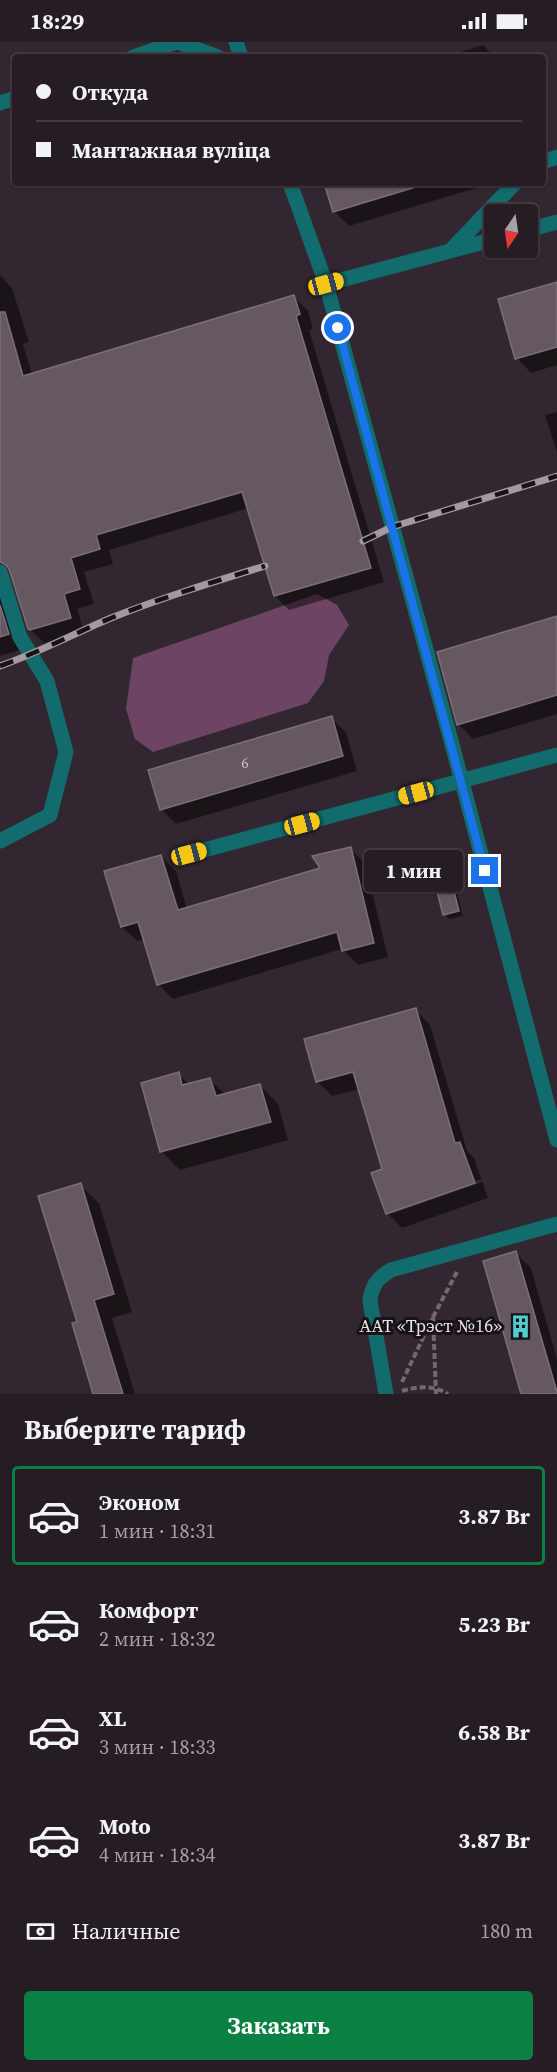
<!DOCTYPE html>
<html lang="ru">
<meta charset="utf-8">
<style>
body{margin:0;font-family:"Source Serif 4",serif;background:#2e262c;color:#f1f3f6;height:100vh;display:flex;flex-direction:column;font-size:22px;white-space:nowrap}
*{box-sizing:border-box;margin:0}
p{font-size:20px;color:#a4a2a6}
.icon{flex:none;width:33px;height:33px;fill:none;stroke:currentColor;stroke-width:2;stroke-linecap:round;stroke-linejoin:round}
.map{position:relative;height:1352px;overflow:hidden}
.drawer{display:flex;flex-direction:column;background:#261d24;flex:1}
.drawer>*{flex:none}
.hud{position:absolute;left:12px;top:12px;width:534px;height:132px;border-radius:6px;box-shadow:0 2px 4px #0004,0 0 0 2px #423b41;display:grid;align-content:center;height:132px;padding:0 24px;background:#261d24}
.needle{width:39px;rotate:193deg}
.tools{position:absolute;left:484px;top:162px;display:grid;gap:12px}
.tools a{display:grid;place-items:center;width:54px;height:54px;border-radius:6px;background:#261d24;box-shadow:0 2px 4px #0004,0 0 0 2px #423b41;font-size:30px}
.end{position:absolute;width:27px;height:27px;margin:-14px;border:8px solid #1a73e8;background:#fff;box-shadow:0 0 0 3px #fff}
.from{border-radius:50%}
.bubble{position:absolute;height:42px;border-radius:6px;background:#261d24;box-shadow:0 2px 4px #0004,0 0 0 2px #423b41;font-size:20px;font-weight:700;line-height:42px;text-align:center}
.car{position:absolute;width:18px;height:36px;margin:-18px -9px;border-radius:8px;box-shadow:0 0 4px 2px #0007;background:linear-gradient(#f5c518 24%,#345 0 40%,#f5c518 0 76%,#345 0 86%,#f5c518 0)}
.hud b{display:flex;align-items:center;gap:21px;height:57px;font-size:22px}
.hud b+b{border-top:2px solid #423b41}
.hud i{width:15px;height:15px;background:#f1f3f6}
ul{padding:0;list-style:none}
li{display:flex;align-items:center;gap:18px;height:99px;margin:0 12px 9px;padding:0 12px;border:3px solid transparent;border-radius:6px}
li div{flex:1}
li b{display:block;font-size:22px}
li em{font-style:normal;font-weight:700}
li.active{border-color:#0b8043}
li>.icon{width:54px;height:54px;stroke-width:1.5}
h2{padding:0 24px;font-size:27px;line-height:72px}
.pay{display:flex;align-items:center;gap:15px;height:66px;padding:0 24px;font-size:22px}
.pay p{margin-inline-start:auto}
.primary-button{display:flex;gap:12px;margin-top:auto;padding:12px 24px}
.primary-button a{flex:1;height:69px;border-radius:6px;background:#0b8043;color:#fff;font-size:24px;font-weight:700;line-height:69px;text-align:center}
.status{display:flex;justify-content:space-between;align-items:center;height:42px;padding:0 30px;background:#261d24;direction:ltr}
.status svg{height:16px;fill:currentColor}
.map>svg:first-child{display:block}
.green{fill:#6e4465}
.shadow{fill:#0007;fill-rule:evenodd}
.building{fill:#655861;stroke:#7b6e78;stroke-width:1.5}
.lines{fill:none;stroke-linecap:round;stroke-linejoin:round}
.path{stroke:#726870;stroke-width:4;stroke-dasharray:6 3;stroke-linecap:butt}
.minor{stroke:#126b6d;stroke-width:15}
.rail-casing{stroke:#a39aa1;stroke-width:7}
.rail{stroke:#171216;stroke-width:4.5;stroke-dasharray:14;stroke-linecap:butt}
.route{stroke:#1a73e8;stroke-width:8}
.labels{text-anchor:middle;stroke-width:6;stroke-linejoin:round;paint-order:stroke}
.number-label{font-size:15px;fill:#c8c0c6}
.poi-label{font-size:18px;fill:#e9e2e7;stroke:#171216;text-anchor:end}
</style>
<div class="status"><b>18:29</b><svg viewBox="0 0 49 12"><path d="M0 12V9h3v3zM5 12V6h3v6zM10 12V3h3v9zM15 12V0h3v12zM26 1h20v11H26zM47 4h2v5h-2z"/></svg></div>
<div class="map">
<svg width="557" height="1352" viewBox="0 0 557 1352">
<rect width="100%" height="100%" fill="#322730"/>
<!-- green -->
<path class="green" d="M317 552 337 563 349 583 329 613 324 639 308 661 153 710 135 697 126 667 133 616Z"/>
<!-- shadow -->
<path class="shadow" d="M483 3 495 15H444Z
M326 141H493L349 184 334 169Z
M0 233 12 246 29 300 23 302 32 332 294 255 308 269 313 287 309 288 384 540 289 568 275 554 249 466 109 508 113 522 84 530 94 562 77 567 84 590 44 601 29 586 0 482Z
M557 241V323L531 331 517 316Z
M557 370V411L545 373Z
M0 551 23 607 0 614Z
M557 576V672L473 697 458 682Z
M331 676 346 690 357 729 176 782 161 767Z
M350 807 365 821 388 915 358 923 342 907 173 957 158 942 145 897 137 899 122 885 106 830 161 814 176 829 187 867 323 827Z
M452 847 457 851 463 874 449 877 444 872Z
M416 968 430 983 467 1109 474 1116 488 1156 402 1186 388 1172 373 1132 384 1128 360 1047 332 1054 318 1040 306 998ZM481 1137 482 1140 394 1171V1168Z
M178 1032 190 1043 210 1038 226 1053 260 1044 278 1062 288 1098 180 1128 162 1110 143 1042Z
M80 1143 99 1161 132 1270 112 1276 135 1352H95Z
M516 1211 531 1226 557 1317V1352Z"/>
<!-- building -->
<path class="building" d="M324 141H415L416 145 333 170Z
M557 240V305L515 317 498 257Z
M294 253 300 272 296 274 371 526 274 554 242 450 96 493 100 507 71 516 80 547 64 552 71 576 30 588 28 587 9 527 6 523 0 520V270H5L23 334Z
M0 563 9 592 0 595Z
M557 574V653L457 683 437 610Z
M332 674 343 714 160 768 148 728Z
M351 805 374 901 342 909 337 890 157 943 138 880 121 885 104 829 161 813 178 868 320 826 312 814Z
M453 845 459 869 443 873 437 849Z
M416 966 455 1101 460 1100 475 1141 386 1172 371 1131 382 1127 353 1030 316 1040 304 997Z
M179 1030 182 1043 210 1036 216 1054 260 1042 271 1080 160 1110 141 1041Z
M81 1141 114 1252 94 1258 123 1352H93L72 1281 77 1280 38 1154Z
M516 1209 557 1350V1352H521L483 1219Z"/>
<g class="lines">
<!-- path -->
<path class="path" d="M433 1275 458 1228
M402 1340 433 1275 436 1352
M402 1349C418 1344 434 1343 448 1352"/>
<!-- minor -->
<path class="minor" d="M178 0 218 15
M236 0 241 15
M133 15 177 0
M0 61 15 56
M543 120 557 115
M290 141 326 242 453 706 557 1098
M528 188 557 180
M451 208 515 141
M326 242 495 197
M0 530 20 595 47 639 66 710 50 773 0 799
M189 812 557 713
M386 1352 370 1259C372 1242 378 1236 391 1228L557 1182"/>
<defs>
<path id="rail" d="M363 499 392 485 557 434
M0 624C38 611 73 592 111 576 161 556 213 540 265 524"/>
</defs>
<!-- rail casing -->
<use href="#rail" class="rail-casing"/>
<!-- rail -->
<use href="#rail" class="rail"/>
</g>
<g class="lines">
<!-- route -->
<path class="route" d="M338 286 485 829"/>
</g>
<!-- icons -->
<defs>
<symbol id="building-bare" viewBox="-9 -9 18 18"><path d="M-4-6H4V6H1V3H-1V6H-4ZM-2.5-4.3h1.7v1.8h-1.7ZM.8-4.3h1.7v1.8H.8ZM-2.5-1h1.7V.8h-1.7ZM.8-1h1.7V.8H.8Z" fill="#52cdcf" stroke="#171216" stroke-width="2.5" paint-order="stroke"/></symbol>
</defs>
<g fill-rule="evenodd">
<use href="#building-bare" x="504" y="1268" width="33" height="33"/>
</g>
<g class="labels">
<!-- number labels -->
<g class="number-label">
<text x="245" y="726">6</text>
</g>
<!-- poi labels -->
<g class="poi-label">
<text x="502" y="1290">ААТ «Трэст №16»</text>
</g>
</g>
</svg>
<div class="tools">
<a><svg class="needle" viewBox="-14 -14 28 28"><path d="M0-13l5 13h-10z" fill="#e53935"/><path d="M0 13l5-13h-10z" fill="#a4a2a6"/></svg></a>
</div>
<i class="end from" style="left:338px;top:286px"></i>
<i class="end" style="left:485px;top:829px"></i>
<div class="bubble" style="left:364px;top:808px;width:99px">1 мин</div>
<i class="car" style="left:326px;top:242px;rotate:75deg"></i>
<i class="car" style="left:416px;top:751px;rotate:255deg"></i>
<i class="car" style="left:302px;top:782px;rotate:75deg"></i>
<i class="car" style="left:189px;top:812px;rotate:75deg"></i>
<div class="hud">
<b><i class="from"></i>Откуда</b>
<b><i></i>Мантажная вуліца</b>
</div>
</div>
<section class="drawer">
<h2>Выберите тариф</h2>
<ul>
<li class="active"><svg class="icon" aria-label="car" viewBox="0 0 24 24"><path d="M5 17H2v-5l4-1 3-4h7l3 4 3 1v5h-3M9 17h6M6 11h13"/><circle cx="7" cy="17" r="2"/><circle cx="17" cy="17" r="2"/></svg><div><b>Эконом</b><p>1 мин · 18:31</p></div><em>3.87 Br</em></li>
<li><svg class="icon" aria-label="car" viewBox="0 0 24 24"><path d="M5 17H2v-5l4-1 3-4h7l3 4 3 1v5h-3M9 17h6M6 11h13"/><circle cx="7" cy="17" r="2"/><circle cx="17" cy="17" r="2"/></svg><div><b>Комфорт</b><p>2 мин · 18:32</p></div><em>5.23 Br</em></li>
<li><svg class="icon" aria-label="car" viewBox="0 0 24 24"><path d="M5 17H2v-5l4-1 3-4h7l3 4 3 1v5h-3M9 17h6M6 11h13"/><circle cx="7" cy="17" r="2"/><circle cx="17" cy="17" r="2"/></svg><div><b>XL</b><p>3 мин · 18:33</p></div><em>6.58 Br</em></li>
<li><svg class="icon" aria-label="car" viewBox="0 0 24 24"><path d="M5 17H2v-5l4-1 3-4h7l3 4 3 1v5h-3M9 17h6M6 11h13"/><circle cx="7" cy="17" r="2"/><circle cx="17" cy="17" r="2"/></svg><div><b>Moto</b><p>4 мин · 18:34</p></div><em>3.87 Br</em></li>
</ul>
<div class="pay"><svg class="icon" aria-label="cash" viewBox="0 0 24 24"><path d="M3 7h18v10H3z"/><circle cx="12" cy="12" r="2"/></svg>Наличные<p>180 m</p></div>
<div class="primary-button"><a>Заказать</a></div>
</section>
